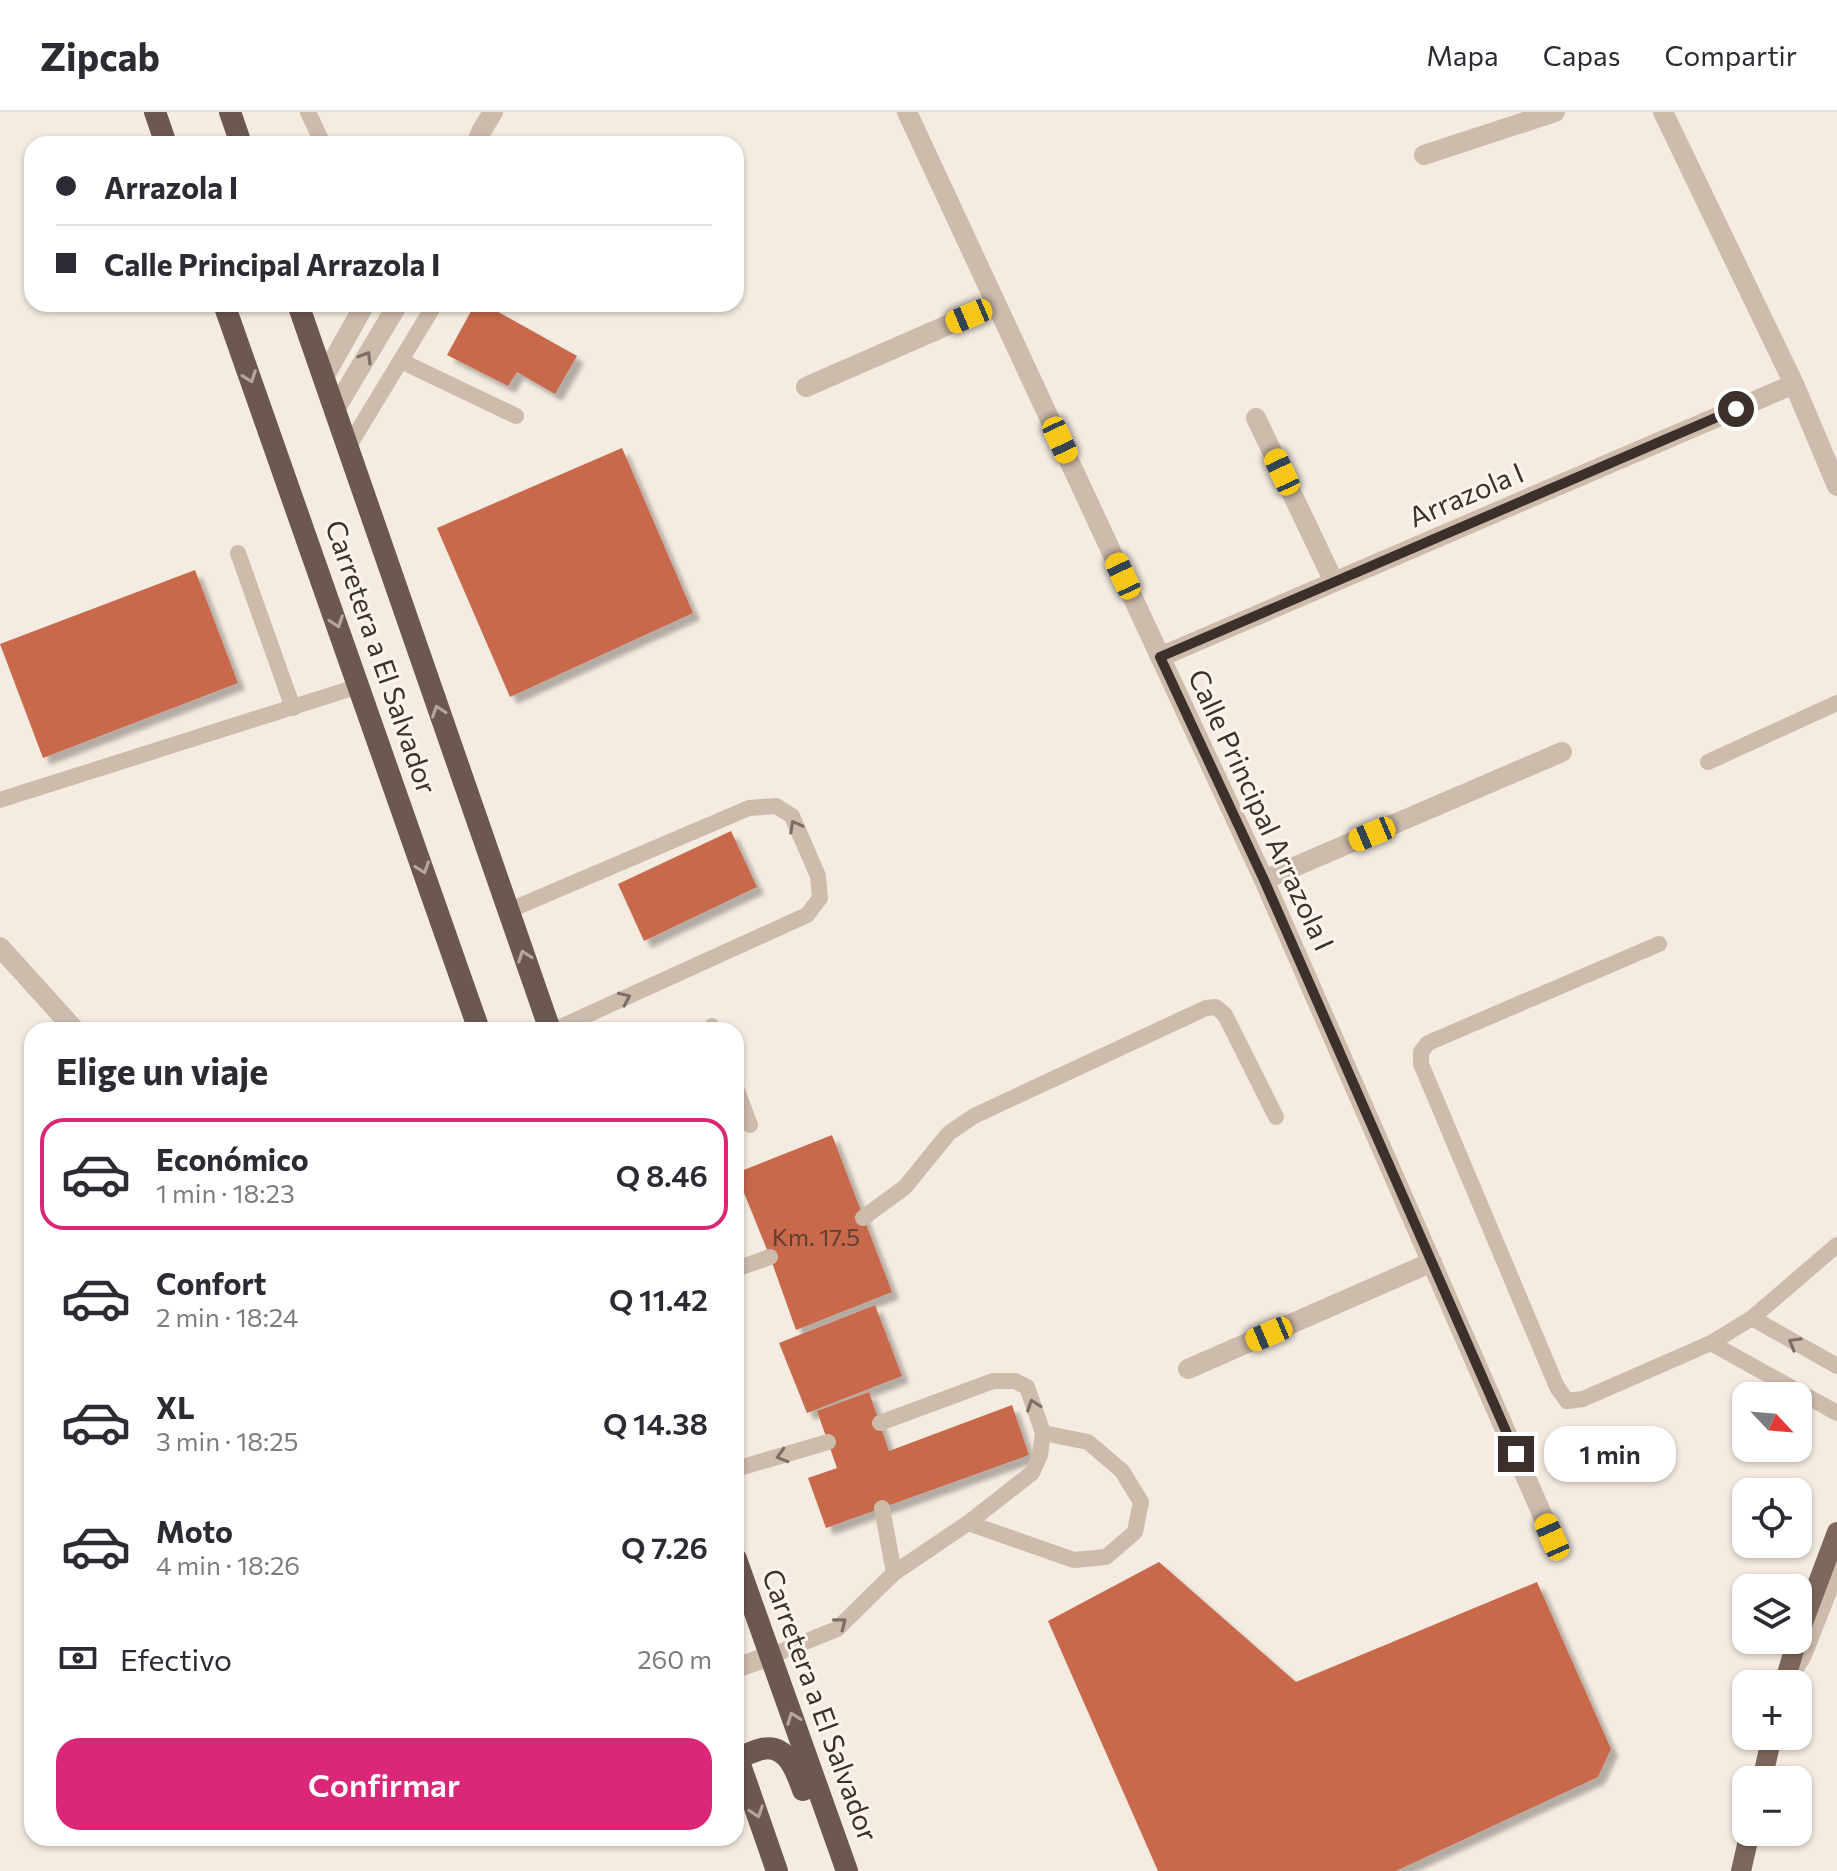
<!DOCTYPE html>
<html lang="es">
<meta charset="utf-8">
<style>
body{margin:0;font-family:Commissioner,sans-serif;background:#f7f7f7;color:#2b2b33;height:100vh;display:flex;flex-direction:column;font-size:30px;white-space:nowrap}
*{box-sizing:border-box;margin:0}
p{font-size:26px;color:#7c7c81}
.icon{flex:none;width:44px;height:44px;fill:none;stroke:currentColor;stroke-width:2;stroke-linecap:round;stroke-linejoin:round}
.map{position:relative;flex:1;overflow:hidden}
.side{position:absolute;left:24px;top:910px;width:720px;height:824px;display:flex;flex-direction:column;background:#fff;border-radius:24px;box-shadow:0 2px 6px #0004}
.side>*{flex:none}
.hud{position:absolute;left:24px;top:24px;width:720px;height:176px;border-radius:24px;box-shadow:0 2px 6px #0004;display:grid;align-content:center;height:176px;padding:0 32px;background:#fff}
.needle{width:52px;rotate:116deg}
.tools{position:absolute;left:1732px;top:1270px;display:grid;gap:16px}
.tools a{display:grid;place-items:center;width:80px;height:80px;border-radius:16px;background:#fff;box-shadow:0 2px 6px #0004;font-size:40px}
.end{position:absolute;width:36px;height:36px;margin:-18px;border:10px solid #3b302b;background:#fff;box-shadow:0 0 0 4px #fff}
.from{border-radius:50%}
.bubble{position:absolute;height:56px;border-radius:24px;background:#fff;box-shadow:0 2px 6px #0004;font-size:26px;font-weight:600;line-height:56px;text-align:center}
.car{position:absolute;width:24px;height:48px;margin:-24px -12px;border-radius:10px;box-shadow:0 0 6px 2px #0007;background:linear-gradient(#f5c518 24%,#345 0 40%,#f5c518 0 76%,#345 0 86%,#f5c518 0)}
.hud b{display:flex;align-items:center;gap:28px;height:76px;font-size:30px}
.hud b+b{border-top:2px solid #e1e1e2}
.hud i{width:20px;height:20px;background:#2b2b33}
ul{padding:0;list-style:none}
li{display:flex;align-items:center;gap:24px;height:112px;margin:0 16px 12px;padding:0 16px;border:4px solid transparent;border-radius:24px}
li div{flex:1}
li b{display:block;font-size:30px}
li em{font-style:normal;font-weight:600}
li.selected{border-color:#db2777}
li>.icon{width:72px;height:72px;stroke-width:1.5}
h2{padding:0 32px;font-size:36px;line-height:96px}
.pay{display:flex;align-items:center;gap:20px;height:88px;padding:0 32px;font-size:30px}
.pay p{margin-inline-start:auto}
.button{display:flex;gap:16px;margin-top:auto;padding:16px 32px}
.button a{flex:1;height:92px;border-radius:24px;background:#db2777;color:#fff;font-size:32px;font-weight:600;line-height:92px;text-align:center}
header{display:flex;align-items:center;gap:48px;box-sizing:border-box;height:112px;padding:0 40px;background:#fff;border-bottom:2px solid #e1e1e2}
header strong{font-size:38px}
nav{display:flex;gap:44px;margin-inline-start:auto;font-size:28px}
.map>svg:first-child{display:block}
.building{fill:#c8694b;filter:url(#shadow)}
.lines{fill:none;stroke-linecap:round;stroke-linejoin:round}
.service{stroke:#cdbbac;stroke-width:16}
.minor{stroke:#cdbbac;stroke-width:20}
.primary{stroke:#7d675c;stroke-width:20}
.trunk{stroke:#6c584f;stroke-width:22}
.oneway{stroke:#7d6f65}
.oneway2{stroke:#b4a69e}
.route{stroke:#3b302b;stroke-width:10}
.labels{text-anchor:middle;stroke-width:6;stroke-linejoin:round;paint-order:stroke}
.number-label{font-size:24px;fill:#5e3e33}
.street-label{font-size:28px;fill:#3b302b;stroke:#fbf5ee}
</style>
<header>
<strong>Zipcab</strong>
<nav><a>Mapa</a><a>Capas</a><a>Compartir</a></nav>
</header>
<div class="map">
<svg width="1837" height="1759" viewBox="0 0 1837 1759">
<defs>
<filter id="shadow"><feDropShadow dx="7" dy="7" stdDeviation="2" flood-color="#0004"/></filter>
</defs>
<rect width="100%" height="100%" fill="#f4ebe1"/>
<!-- building -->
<path class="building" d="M475 192H484L577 244 555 282 517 260 508 274 447 243Z
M622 336 693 501 510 585 437 416Z
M195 458 238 571 43 646 0 532Z
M731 719 757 775 644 829 618 772Z
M832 1023 892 1180 796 1218 770 1145 736 1061Z
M875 1193 902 1264 807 1301 779 1231Z
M869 1280 889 1339 1012 1293 1029 1343 826 1416 808 1366 837 1356 817 1299Z
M1159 1450 1296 1570 1537 1470 1611 1637 1598 1665 1396 1759H1158L1048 1509Z"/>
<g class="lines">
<!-- service -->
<path class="service" d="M308 0 323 32
M401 249 516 304
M347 337 435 192
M238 441 293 596
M1708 650 1837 591
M0 688 359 574
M508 799 749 696 776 694 792 704 818 764 820 786 807 803 554 918
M1659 832 1428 931 1421 940V952L1557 1275 1567 1289 1583 1287 1711 1231 1752 1206 1837 1133
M712 914 713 918
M736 976 750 1013
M863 1106 905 1075 949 1021 974 1004 1206 896 1216 895 1225 903 1276 1005
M736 1157 770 1145
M1752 1206 1837 1254
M1711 1231 1837 1301
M736 1357 828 1330
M882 1396 894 1461
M968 1411 1074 1448 1106 1445 1135 1420 1141 1390 1122 1359 1088 1330 1043 1321
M770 1544 837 1517 894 1461 968 1411 1032 1361 1040 1343 1043 1321 1027 1275 1015 1269H993L880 1311"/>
<!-- minor -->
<path class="minor" d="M907 0 1264 768 1552 1425
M1663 0 1794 272 1837 374
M476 32 482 18 493 0
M1424 43 1555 0
M324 265 365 192
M806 275 996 192
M334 299 398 192
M1256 306 1334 470
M1160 545 1794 272
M1264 768 1562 640
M0 835 75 918
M1188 1257 1432 1150
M736 1556 770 1544
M1794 1556 1802 1543 1837 1454"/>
<!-- primary -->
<path class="primary" d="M1798 1524 1837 1420
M1784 1572 1797 1528
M1762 1668 1772 1624
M1741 1759 1750 1720"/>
<!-- trunk -->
<path class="trunk" d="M155 0 166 32
M230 0 241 32
M224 192 479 918
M298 192 550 918
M736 1447 847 1759
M736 1641 777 1759
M738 1646C746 1643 754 1639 762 1637 787 1631 797 1661 803 1678"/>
</g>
<!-- one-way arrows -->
<defs><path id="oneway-chevron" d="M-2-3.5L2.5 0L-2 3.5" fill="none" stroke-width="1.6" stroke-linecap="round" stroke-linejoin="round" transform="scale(2)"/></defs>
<g class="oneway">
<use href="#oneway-chevron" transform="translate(366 245) rotate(-59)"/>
<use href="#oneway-chevron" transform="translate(795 714) rotate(-119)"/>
<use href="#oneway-chevron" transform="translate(625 886) rotate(-24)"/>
<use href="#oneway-chevron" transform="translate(1794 1231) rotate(-150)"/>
<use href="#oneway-chevron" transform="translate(1033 1293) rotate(-109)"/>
<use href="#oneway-chevron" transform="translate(782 1344) rotate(164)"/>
<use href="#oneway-chevron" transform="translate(841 1511) rotate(-38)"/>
</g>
<g class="oneway2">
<use href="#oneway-chevron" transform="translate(250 265) rotate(70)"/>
<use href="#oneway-chevron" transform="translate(337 510) rotate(71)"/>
<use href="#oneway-chevron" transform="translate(438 599) rotate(-109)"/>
<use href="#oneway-chevron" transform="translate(423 756) rotate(71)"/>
<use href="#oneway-chevron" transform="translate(524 844) rotate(-109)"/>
<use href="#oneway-chevron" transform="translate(793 1606) rotate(-110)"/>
<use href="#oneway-chevron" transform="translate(757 1700) rotate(71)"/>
</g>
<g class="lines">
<!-- route -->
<path class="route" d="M1516 1342 1264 768 1160 545 1736 297"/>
</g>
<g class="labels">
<!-- number labels -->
<g class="number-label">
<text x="816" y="1134">Km. 17.5</text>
</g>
<!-- street labels -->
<g class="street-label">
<text transform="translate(1466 383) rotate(-23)" y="10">Arrazola I</text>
<text transform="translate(381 545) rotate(71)" y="10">Carretera a El Salvador</text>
<text transform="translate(1261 698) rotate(65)" y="10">Calle Principal Arrazola I</text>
<text transform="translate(820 1593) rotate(70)" y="10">Carretera a El Salvador</text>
</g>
</g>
</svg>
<div class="tools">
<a><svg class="needle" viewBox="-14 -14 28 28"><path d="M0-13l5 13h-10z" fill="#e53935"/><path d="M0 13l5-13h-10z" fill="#7c7c81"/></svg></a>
<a><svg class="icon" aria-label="locate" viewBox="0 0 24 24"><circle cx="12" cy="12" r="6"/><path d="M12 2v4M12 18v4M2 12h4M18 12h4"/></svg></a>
<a><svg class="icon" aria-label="layers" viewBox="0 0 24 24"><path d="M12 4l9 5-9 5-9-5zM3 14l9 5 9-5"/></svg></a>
<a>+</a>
<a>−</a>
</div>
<i class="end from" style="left:1736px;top:297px"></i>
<i class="end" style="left:1516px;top:1342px"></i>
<div class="bubble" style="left:1544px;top:1314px;width:132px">1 min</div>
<i class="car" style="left:969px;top:204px;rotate:247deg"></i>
<i class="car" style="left:1060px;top:328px;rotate:155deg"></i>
<i class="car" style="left:1282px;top:360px;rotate:335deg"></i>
<i class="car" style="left:1123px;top:464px;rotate:335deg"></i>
<i class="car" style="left:1372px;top:722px;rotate:247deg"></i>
<i class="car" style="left:1269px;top:1222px;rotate:247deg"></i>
<i class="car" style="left:1552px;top:1425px;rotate:336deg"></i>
<div class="hud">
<b><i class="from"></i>Arrazola I</b>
<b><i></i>Calle Principal Arrazola I</b>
</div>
<section class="side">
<h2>Elige un viaje</h2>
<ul>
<li class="selected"><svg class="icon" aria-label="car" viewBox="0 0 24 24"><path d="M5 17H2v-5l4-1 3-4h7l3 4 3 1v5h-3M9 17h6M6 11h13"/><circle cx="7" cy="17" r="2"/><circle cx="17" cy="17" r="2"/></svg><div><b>Económico</b><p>1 min · 18:23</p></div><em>Q 8.46</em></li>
<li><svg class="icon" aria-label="car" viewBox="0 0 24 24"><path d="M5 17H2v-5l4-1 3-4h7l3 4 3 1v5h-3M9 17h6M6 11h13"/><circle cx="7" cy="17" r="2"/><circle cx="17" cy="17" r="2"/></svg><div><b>Confort</b><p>2 min · 18:24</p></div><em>Q 11.42</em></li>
<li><svg class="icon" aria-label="car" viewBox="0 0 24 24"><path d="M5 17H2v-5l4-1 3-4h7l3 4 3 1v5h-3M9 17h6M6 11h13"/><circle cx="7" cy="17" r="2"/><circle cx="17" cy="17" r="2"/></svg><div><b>XL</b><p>3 min · 18:25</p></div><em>Q 14.38</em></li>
<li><svg class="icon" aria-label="car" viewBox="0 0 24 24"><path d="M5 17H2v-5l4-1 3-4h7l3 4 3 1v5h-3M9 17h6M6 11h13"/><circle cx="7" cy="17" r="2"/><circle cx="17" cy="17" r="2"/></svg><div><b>Moto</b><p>4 min · 18:26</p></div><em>Q 7.26</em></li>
</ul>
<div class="pay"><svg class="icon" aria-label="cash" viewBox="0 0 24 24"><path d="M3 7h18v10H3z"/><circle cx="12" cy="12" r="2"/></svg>Efectivo<p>260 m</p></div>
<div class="button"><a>Confirmar</a></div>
</section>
</div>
